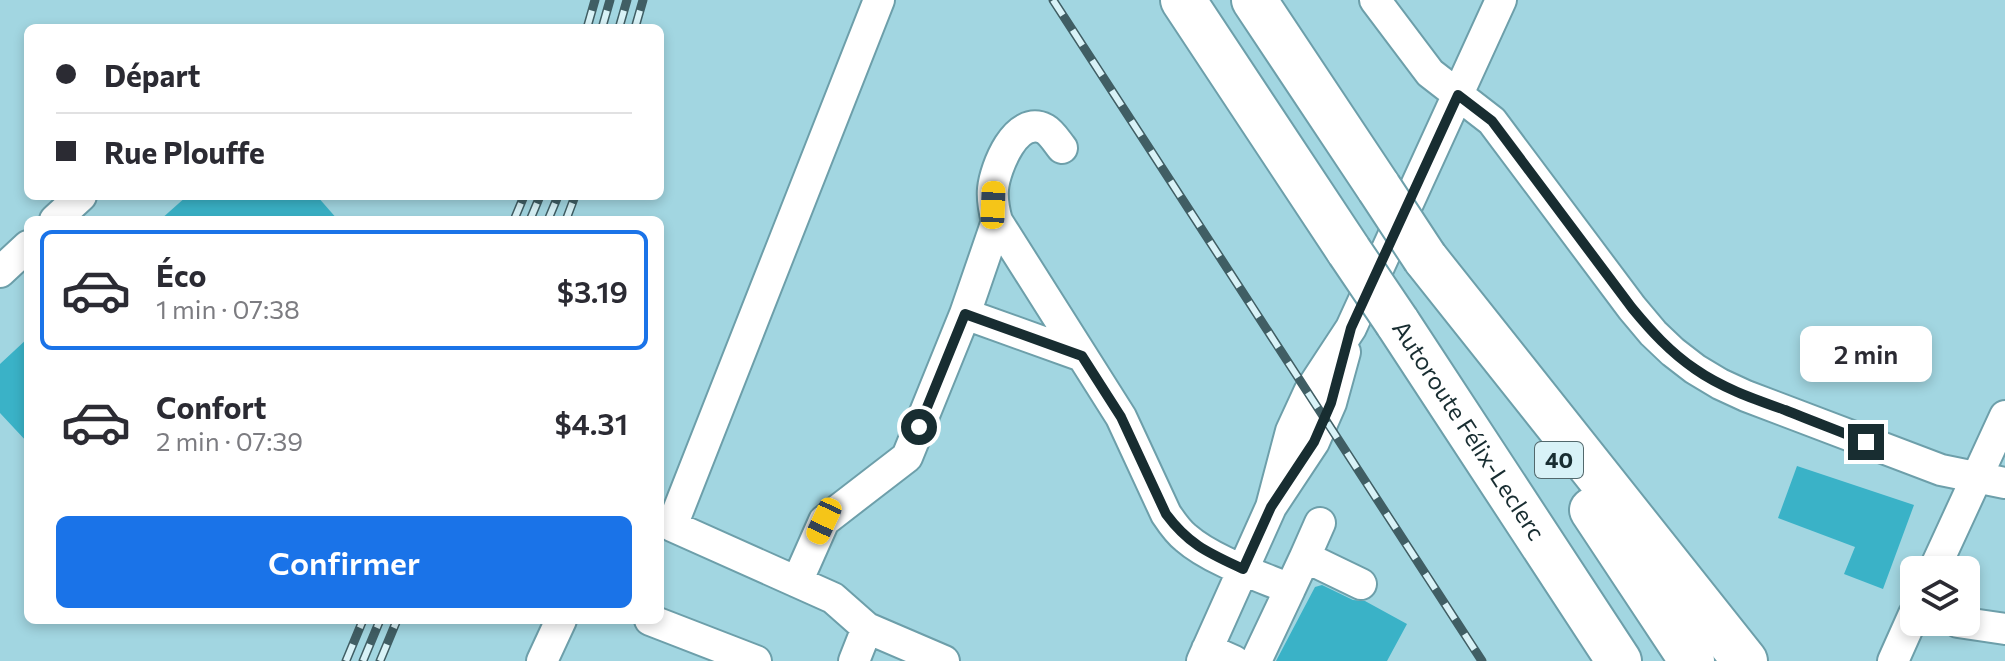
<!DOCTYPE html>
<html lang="fr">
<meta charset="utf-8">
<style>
body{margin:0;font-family:Commissioner,sans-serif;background:#f7f7f7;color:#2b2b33;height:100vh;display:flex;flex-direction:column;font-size:30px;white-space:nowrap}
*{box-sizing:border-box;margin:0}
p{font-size:26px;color:#7c7c81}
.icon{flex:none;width:44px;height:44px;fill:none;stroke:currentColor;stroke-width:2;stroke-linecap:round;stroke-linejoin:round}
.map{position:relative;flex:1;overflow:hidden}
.side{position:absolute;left:24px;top:216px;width:640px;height:408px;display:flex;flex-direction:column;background:#fff;border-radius:12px;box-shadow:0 4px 12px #0003}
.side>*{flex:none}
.hud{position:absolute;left:24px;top:24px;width:640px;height:176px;border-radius:12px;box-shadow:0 4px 12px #0003;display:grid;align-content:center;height:176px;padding:0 32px;background:#fff}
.fabs{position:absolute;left:1900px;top:556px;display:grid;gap:16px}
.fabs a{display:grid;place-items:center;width:80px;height:80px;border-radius:12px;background:#fff;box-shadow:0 4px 12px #0003;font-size:40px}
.end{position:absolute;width:36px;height:36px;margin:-18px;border:10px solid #182d31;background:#fff;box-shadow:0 0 0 4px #fff}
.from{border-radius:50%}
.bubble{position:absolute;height:56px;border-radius:12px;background:#fff;box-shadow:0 4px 12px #0003;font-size:26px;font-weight:600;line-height:56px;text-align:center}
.car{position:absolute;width:24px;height:48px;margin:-24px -12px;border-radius:10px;box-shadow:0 0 6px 2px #0007;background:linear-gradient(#f5c518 24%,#345 0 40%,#f5c518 0 76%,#345 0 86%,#f5c518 0)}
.hud b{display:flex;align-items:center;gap:28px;height:76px;font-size:30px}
.hud b+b{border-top:2px solid #e1e1e2}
.hud i{width:20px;height:20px;background:#2b2b33}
ul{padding:14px 0 0;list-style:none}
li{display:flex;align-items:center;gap:24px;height:120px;margin:0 16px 12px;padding:0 16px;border:4px solid transparent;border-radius:12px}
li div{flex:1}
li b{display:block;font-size:30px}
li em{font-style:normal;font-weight:600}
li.active{border-color:#1a73e8}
li>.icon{width:72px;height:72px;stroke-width:1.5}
.cta{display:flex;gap:16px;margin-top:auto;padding:16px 32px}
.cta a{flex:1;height:92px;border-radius:12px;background:#1a73e8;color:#fff;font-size:32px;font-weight:600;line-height:92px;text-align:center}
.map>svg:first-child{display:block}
.building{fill:#3ab2c7}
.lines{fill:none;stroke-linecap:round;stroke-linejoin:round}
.minor-casing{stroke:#6d9faa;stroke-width:34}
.highway-casing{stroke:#6d9faa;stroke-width:48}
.minor{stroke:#fff;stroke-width:30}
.highway{stroke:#fff;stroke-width:44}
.rail-casing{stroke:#405e64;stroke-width:9}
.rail{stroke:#d8f2f7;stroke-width:6;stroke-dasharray:18;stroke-linecap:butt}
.highway-bridge-casing{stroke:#6d9faa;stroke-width:48;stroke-linecap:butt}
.highway-bridge{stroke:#fff;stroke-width:44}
.route{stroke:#182d31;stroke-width:10}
.labels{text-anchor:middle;stroke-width:8;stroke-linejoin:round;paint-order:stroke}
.shield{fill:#d8f2f7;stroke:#52686c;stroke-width:2}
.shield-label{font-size:22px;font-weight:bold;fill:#182d31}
.street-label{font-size:24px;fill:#182d31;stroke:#d8f2f7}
</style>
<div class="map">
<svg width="2005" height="661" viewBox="0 0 2005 661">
<rect width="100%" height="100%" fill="#a2d6e1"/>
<!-- building -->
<path class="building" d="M187 196H317L338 220H160Z
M28 338V443L0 413V364Z
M1797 466 1914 505 1883 589 1844 574 1855 547 1778 518Z
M1322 585 1353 600 1365 601 1407 624 1387 661H1276L1315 587Z"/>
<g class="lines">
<defs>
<path id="minor" d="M879 0 672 526 833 598 867 628 944 661
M1375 0 1430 73 1492 121 1632 308 1653 333 1673 352 1695 369 1720 384 1746 396 1941 470 2005 483
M1062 148C1057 142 1052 133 1045 129 1016 114 995 168 993 189 992 200 994 210 997 221L1121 417 1166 514C1172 523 1178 532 1186 538 1211 560 1259 576 1290 589L1256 661
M55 220 81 196
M997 221 965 314 1082 356
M0 272 28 246
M1271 507 1291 431 1309 392 1351 328 1501 0
M1305 557 1320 523
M1934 570 2005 416
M797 582 824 521 907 457 965 314
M1290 589 1305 557 1361 584
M650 620 756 661
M1958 622 2005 629
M1207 649 1234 661
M542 661 561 620
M854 661 867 628
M1202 661 1271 507 1314 442 1331 403 1345 352
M1893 661 1914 614"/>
<g id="highway">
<path d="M1183 0 1349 251"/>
<path d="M1254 0 1379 188"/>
<path d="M1425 258 1745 661"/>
<path id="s1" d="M1397 322 1619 661"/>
<path d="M1592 510 1692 661"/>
</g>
</defs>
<!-- minor casing -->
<use href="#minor" class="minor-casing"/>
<!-- highway casing -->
<use href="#highway" class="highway-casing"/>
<!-- minor -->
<use href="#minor" class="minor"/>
<!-- highway -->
<use href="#highway" class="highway"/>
<defs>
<path id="rail" d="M1053 0 1482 661
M587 28 595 0
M602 28 610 0
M619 28 627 0
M635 28 643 0
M514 220 524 196
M530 220 540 196
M548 220 558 196
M566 220 575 196
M346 661 363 620
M363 661 380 620
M380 661 397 620"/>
</defs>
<!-- rail casing -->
<use href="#rail" class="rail-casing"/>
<!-- rail -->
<use href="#rail" class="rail"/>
<defs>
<path id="highway-bridge" d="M1379 188 1425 258
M1349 251 1397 322"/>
</defs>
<!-- highway-bridge casing -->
<use href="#highway-bridge" class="highway-bridge-casing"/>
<!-- highway-bridge -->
<use href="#highway-bridge" class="highway-bridge"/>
</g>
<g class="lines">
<!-- route -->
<path class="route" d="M919 427 965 314 1082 356 1121 417 1166 514C1189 545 1209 553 1243 569L1271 507 1314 442 1331 403 1351 328 1458 95 1492 121 1632 308C1651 331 1670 352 1695 369 1722 388 1754 399 1785 410 1812 421 1839 431 1866 442"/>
</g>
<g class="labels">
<!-- shield labels -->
<rect class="shield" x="1535" y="442" width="48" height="36" rx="6"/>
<g class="shield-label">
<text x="1559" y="468">40</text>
</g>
<!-- street labels -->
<g class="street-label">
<text dy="8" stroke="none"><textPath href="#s1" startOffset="130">Autoroute Félix-Leclerc</textPath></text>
</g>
</g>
</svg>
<div class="fabs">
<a><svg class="icon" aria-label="layers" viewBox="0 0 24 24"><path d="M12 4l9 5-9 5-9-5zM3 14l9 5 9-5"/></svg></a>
</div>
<i class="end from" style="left:919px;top:427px"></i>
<i class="end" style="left:1866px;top:442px"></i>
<div class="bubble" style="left:1800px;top:326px;width:132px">2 min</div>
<i class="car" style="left:993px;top:205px;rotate:2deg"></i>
<i class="car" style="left:824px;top:521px;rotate:205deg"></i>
<div class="hud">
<b><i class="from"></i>Départ</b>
<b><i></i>Rue Plouffe</b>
</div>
<section class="side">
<ul>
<li class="active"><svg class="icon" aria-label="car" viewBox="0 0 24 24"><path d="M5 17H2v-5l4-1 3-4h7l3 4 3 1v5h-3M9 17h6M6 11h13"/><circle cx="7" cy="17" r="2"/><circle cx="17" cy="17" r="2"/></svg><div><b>Éco</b><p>1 min · 07:38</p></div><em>$3.19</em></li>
<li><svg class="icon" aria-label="car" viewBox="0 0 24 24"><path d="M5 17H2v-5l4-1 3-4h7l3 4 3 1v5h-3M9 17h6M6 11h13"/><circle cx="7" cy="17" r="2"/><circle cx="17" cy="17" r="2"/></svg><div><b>Confort</b><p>2 min · 07:39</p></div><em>$4.31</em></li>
</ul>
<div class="cta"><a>Confirmer</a></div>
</section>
</div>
